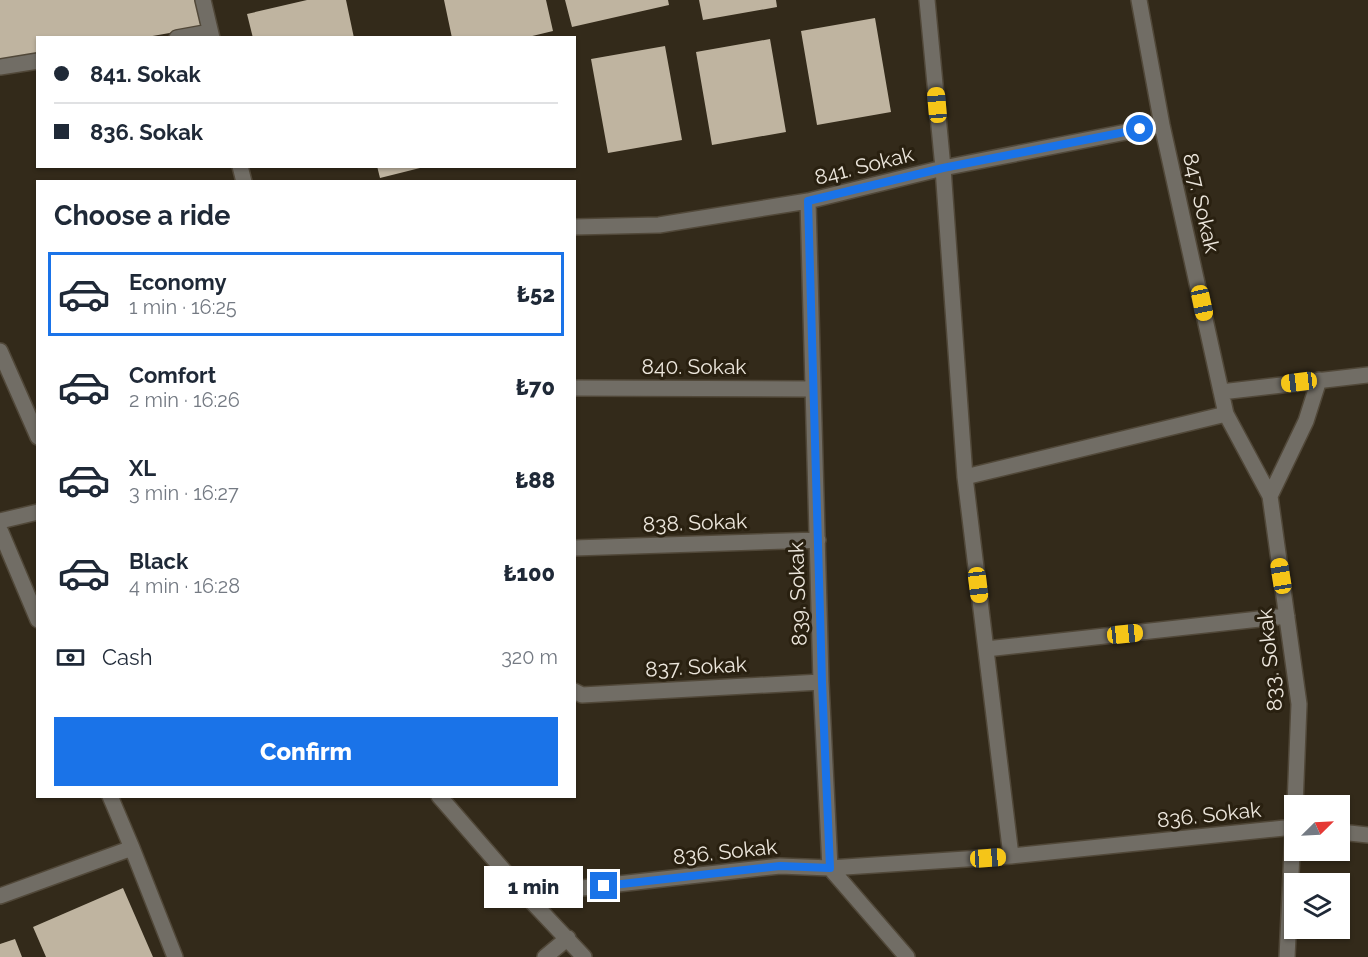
<!DOCTYPE html>
<meta charset="utf-8">
<style>
body{margin:0;font-family:Raleway,sans-serif;background:#f2f2f3;color:#1f2937;height:100vh;display:flex;flex-direction:column;font-size:22px;white-space:nowrap}
*{box-sizing:border-box;margin:0}
p{font-size:20px;color:#747a83}
.icon{flex:none;width:33px;height:33px;fill:none;stroke:currentColor;stroke-width:2;stroke-linecap:round;stroke-linejoin:round}
.map{position:relative;flex:1;overflow:hidden}
.details{position:absolute;left:36px;top:180px;width:540px;height:618px;display:flex;flex-direction:column;background:#fff;border-radius:0px;box-shadow:0 2px 4px #0004}
.details>*{flex:none}
.top-card{position:absolute;left:36px;top:36px;width:540px;height:132px;border-radius:0px;box-shadow:0 2px 4px #0004;display:grid;align-content:center;height:132px;padding:0 18px;background:#fff}
.needle{width:39px;rotate:66deg}
.fabs{position:absolute;left:1284px;top:795px;display:grid;gap:12px}
.fabs a{display:grid;place-items:center;width:66px;height:66px;border-radius:0px;background:#fff;box-shadow:0 2px 4px #0004;font-size:30px}
.end{position:absolute;width:27px;height:27px;margin:-14px;border:8px solid #1a73e8;background:#fff;box-shadow:0 0 0 3px #fff}
.from{border-radius:50%}
.bubble{position:absolute;height:42px;border-radius:0px;background:#fff;box-shadow:0 2px 4px #0004;font-size:20px;font-weight:800;line-height:42px;text-align:center}
.car{position:absolute;width:18px;height:36px;margin:-18px -9px;border-radius:8px;box-shadow:0 0 4px 2px #0007;background:linear-gradient(#f5c518 24%,#345 0 40%,#f5c518 0 76%,#345 0 86%,#f5c518 0)}
.top-card b{display:flex;align-items:center;gap:21px;height:57px;font-size:22px}
.top-card b+b{border-top:2px solid #e0e1e3}
.top-card i{width:15px;height:15px;background:#1f2937}
ul{padding:0;list-style:none}
li{display:flex;align-items:center;gap:18px;height:84px;margin:0 12px 9px;padding:0 6px;border:3px solid transparent;border-radius:0px}
li div{flex:1}
li b{display:block;font-size:22px}
li em{font-style:normal;font-weight:800}
li.selected{border-color:#1a73e8}
li>.icon{width:54px;height:54px;stroke-width:1.5}
h2{padding:0 18px;font-size:27px;line-height:72px}
.pay{display:flex;align-items:center;gap:15px;height:66px;padding:0 18px;font-size:22px}
.pay p{margin-inline-start:auto}
.button{display:flex;gap:12px;margin-top:auto;padding:12px 18px}
.button a{flex:1;height:69px;border-radius:0px;background:#1a73e8;color:#fff;font-size:24px;font-weight:800;line-height:69px;text-align:center}
.map>svg:first-child{display:block}
.building{fill:#bfb4a0}
.lines{fill:none;stroke-linecap:round;stroke-linejoin:round}
.minor-casing{stroke:#514839;stroke-width:18}
.minor{stroke:#716d65;stroke-width:15}
.route{stroke:#1a73e8;stroke-width:8}
.labels{text-anchor:middle;stroke-width:6;stroke-linejoin:round;paint-order:stroke}
.street-label{font-size:21px;fill:#ece6dc;stroke:#292010}
</style>
<div class="map">
<svg width="1368" height="957" viewBox="0 0 1368 957">
<rect width="100%" height="100%" fill="#332a1a"/>
<!-- building -->
<path class="building" d="M0 0H198L204 27 141 38H38V55L0 61Z
M307 0H346L354 38H253L247 14Z
M444 0H546L553 31 524 38H452Z
M565 0H668L669 5 572 27Z
M699 0H776L777 7 703 20Z
M875 18 891 112 817 125 801 31Z
M770 39 786 132 712 145 696 52Z
M665 46 682 140 608 153 591 59Z
M377 166H424V167L380 178Z
M123 888 153 957H46L33 927Z
M15 939 22 957H0V944Z"/>
<g class="lines">
<defs>
<path id="minor" d="M203 0 212 38
M927 0 943 168 965 477 1011 856
M1139 0 1162 125 1226 414 1270 496 1299 704 1295 806
M177 38 210 32
M0 67 38 61
M240 166 244 182
M808 201 821 682 830 868 907 957
M574 227 659 225 808 201 943 168 1162 125
M0 351 38 437
M574 388 813 389
M1221 392 1368 375
M965 477 1226 414
M1270 496 1306 421 1319 380
M0 521 38 512
M0 530 38 620
M574 548 818 540
M986 649 1287 616
M574 691 582 695 821 682
M110 796 132 848
M439 796 519 888 584 957
M1340 832 1368 835
M519 888H582L780 866 830 868 1011 856 1294 827
M0 896 132 848 175 957
M545 957 568 938
M1287 957 1294 811"/>
</defs>
<!-- minor casing -->
<use href="#minor" class="minor-casing"/>
<!-- minor -->
<use href="#minor" class="minor"/>
</g>
<g class="lines">
<!-- route -->
<path class="route" d="M604 886 780 866 830 868 822 682 808 201 943 168 1140 129"/>
</g>
<g class="labels">
<!-- street labels -->
<g class="street-label">
<text transform="translate(864 166) rotate(-14)" y="7">841. Sokak</text>
<text transform="translate(1201 203) rotate(77)" y="7">847. Sokak</text>
<text x="694" y="374">840. Sokak</text>
<text transform="translate(695 523) rotate(-2)" y="7">838. Sokak</text>
<text transform="translate(798 594) rotate(-92)" y="7">839. Sokak</text>
<text transform="translate(1270 660) rotate(-96)" y="7">833. Sokak</text>
<text transform="translate(696 667) rotate(-3)" y="7">837. Sokak</text>
<text transform="translate(1209 815) rotate(-6)" y="7">836. Sokak</text>
<text transform="translate(725 852) rotate(-6)" y="7">836. Sokak</text>
</g>
</g>
</svg>
<div class="fabs">
<a><svg class="needle" viewBox="-14 -14 28 28"><path d="M0-13l5 13h-10z" fill="#e53935"/><path d="M0 13l5-13h-10z" fill="#747a83"/></svg></a>
<a><svg class="icon" aria-label="layers" viewBox="0 0 24 24"><path d="M12 4l9 5-9 5-9-5zM3 14l9 5 9-5"/></svg></a>
</div>
<i class="end from" style="left:1140px;top:129px"></i>
<i class="end" style="left:604px;top:886px"></i>
<div class="bubble" style="left:484px;top:866px;width:99px">1 min</div>
<i class="car" style="left:937px;top:105px;rotate:355deg"></i>
<i class="car" style="left:1202px;top:303px;rotate:168deg"></i>
<i class="car" style="left:1299px;top:382px;rotate:263deg"></i>
<i class="car" style="left:1281px;top:576px;rotate:351deg"></i>
<i class="car" style="left:978px;top:585px;rotate:173deg"></i>
<i class="car" style="left:1125px;top:634px;rotate:84deg"></i>
<i class="car" style="left:988px;top:858px;rotate:86deg"></i>
<div class="top-card">
<b><i class="from"></i>841. Sokak</b>
<b><i></i>836. Sokak</b>
</div>
<section class="details">
<h2>Choose a ride</h2>
<ul>
<li class="selected"><svg class="icon" aria-label="car" viewBox="0 0 24 24"><path d="M5 17H2v-5l4-1 3-4h7l3 4 3 1v5h-3M9 17h6M6 11h13"/><circle cx="7" cy="17" r="2"/><circle cx="17" cy="17" r="2"/></svg><div><b>Economy</b><p>1 min · 16:25</p></div><em>₺52</em></li>
<li><svg class="icon" aria-label="car" viewBox="0 0 24 24"><path d="M5 17H2v-5l4-1 3-4h7l3 4 3 1v5h-3M9 17h6M6 11h13"/><circle cx="7" cy="17" r="2"/><circle cx="17" cy="17" r="2"/></svg><div><b>Comfort</b><p>2 min · 16:26</p></div><em>₺70</em></li>
<li><svg class="icon" aria-label="car" viewBox="0 0 24 24"><path d="M5 17H2v-5l4-1 3-4h7l3 4 3 1v5h-3M9 17h6M6 11h13"/><circle cx="7" cy="17" r="2"/><circle cx="17" cy="17" r="2"/></svg><div><b>XL</b><p>3 min · 16:27</p></div><em>₺88</em></li>
<li><svg class="icon" aria-label="car" viewBox="0 0 24 24"><path d="M5 17H2v-5l4-1 3-4h7l3 4 3 1v5h-3M9 17h6M6 11h13"/><circle cx="7" cy="17" r="2"/><circle cx="17" cy="17" r="2"/></svg><div><b>Black</b><p>4 min · 16:28</p></div><em>₺100</em></li>
</ul>
<div class="pay"><svg class="icon" aria-label="cash" viewBox="0 0 24 24"><path d="M3 7h18v10H3z"/><circle cx="12" cy="12" r="2"/></svg>Cash<p>320 m</p></div>
<div class="button"><a>Confirm</a></div>
</section>
</div>
